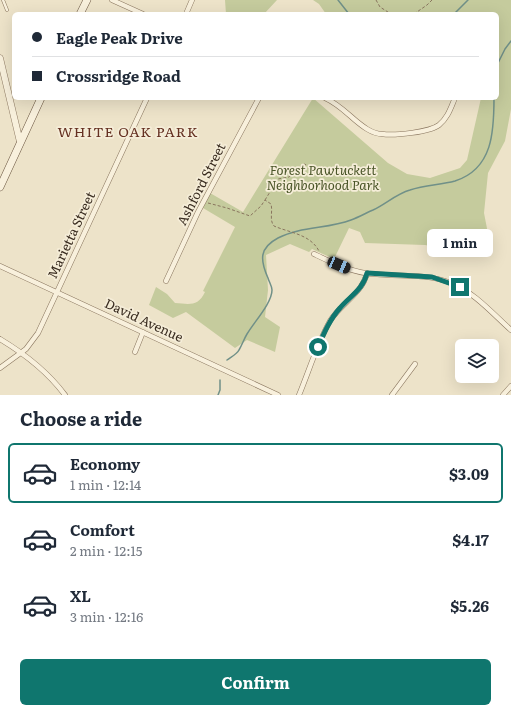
<!DOCTYPE html>
<meta charset="utf-8">
<style>
body{margin:0;font-family:Literata,serif;background:#f6f6f7;color:#1f2937;height:100vh;display:flex;flex-direction:column;font-size:15px;white-space:nowrap}
*{box-sizing:border-box;margin:0}
p{font-size:13px;color:#747a83}
.icon{flex:none;width:22px;height:22px;fill:none;stroke:currentColor;stroke-width:2;stroke-linecap:round;stroke-linejoin:round}
.map{position:relative;height:395px;overflow:hidden}
.side{display:flex;flex-direction:column;background:#fff;flex:1}
.side>*{flex:none}
.banner{position:absolute;left:12px;top:12px;width:487px;height:88px;border-radius:6px;box-shadow:0 4px 16px #0002;display:grid;align-content:center;height:88px;padding:0 20px;background:#fff}
.buttons{position:absolute;left:455px;top:339px;display:grid;gap:8px}
.buttons a{display:grid;place-items:center;width:44px;height:44px;border-radius:6px;background:#fff;box-shadow:0 4px 16px #0002;font-size:20px}
.end{position:absolute;width:18px;height:18px;margin:-9px;border:5px solid #0f766e;background:#fff;box-shadow:0 0 0 2px #fff}
.from{border-radius:50%}
.bubble{position:absolute;height:28px;border-radius:6px;background:#fff;box-shadow:0 4px 16px #0002;font-size:13px;font-weight:700;line-height:28px;text-align:center}
.car{position:absolute;width:12px;height:24px;margin:-12px -6px;border-radius:5px;box-shadow:0 0 3px 1px #0007;background:linear-gradient(#222 24%,#8ab4d8 0 40%,#222 0 76%,#8ab4d8 0 86%,#222 0)}
.banner b{display:flex;align-items:center;gap:14px;height:38px;font-size:15px}
.banner b+b{border-top:1px solid #e0e1e3}
.banner i{width:10px;height:10px;background:#1f2937}
ul{padding:0;list-style:none}
li{display:flex;align-items:center;gap:12px;height:60px;margin:0 8px 6px;padding:0 12px;border:2px solid transparent;border-radius:6px}
li div{flex:1}
li b{display:block;font-size:15px}
li em{font-style:normal;font-weight:700}
li.selected{border-color:#0f766e}
li>.icon{width:36px;height:36px;stroke-width:1.5}
h2{padding:0 20px;font-size:18px;line-height:48px}
.primary-button{display:flex;gap:8px;margin-top:auto;padding:8px 20px}
.primary-button a{flex:1;height:46px;border-radius:6px;background:#0f766e;color:#fff;font-size:16px;font-weight:700;line-height:46px;text-align:center}
.map>svg:first-child{display:block}
.green{fill:#c5cb9d}
.lines{fill:none;stroke-linecap:round;stroke-linejoin:round}
.stream{stroke:#709088;stroke-width:1.5}
.service-casing{stroke:#89755e;stroke-width:3.5}
.minor-casing{stroke:#89755e;stroke-width:5.5}
.tertiary-casing{stroke:#89755e;stroke-width:7}
.secondary-casing{stroke:#6b5641;stroke-width:8}
.path{stroke:#89755e;stroke-width:1;stroke-dasharray:3 2;stroke-linecap:butt}
.service{stroke:#f8f0dc;stroke-width:2.5}
.minor{stroke:#f8f0dc;stroke-width:4.5}
.tertiary{stroke:#f8f0dc;stroke-width:6}
.secondary{stroke:#f8f0dc;stroke-width:7}
.route{stroke:#0f766e;stroke-width:5}
.labels{text-anchor:middle;stroke-width:3.5;stroke-linejoin:round;paint-order:stroke}
.park-label{font-size:13px;font-style:italic;fill:#4a5528;stroke:#f5edd8}
.street-label{font-size:13px;fill:#3a2d21;stroke:#f5edd8}
.neighbourhood-label{font-size:14px;letter-spacing:1px;fill:#653122;stroke:#f5edd8}
</style>
<div class="map">
<svg width="511" height="395" viewBox="0 0 511 395">
<rect width="100%" height="100%" fill="#ede3c9"/>
<!-- green -->
<path class="green" d="M225 0H277L264 14H226Z
M313 0H511V109L505 141 488 173 484 213 490 244 471 253 425 245 365 243 360 232 349 228 334 259 312 249 309 252 290 244 266 255 268 290 265 317 280 327 275 352 247 340 235 348 186 312 173 318 149 305 156 287 167 294 175 303C189 304 198 307 205 292L203 291 235 227 203 208 210 193 243 212 313 98 388 163 407 174 430 178 460 168 467 160 481 98H497V14H326L319 4Z"/>
<g class="lines">
<!-- stream -->
<path class="stream" d="M338 0 349 14
M454 14 468 0
M497 65 505 49 511 41
M227 360C231 357 237 354 239 350 242 345 244 339 247 334 254 322 272 303 272 290 272 286 269 282 268 278 260 260 259 248 278 238 301 226 328 229 351 220 359 217 366 213 373 210 386 204 396 194 410 190 425 185 440 185 455 181 493 169 494 131 494 98
M218 395 220 390V380"/>
<defs>
<path id="service" d="M3 0 7 10"/>
<path id="minor" d="M112 0 143 14
M186 14 192 0
M325 98C343 106 352 120 367 129 372 132 377 134 382 134 394 136 430 132 439 125 448 118 451 107 455 98
M314 254C333 263 353 273 375 274 401 277 426 273 451 283 474 292 493 314 511 330
M0 266 278 395
M166 281 198 212 259 98
M0 339C25 354 48 372 65 395
M135 352 143 332
M0 368 26 349 38 333 147 98
M299 395C309 371 317 344 330 321 341 303 362 294 367 273
M392 395 415 364
M503 395 511 386"/>
<path id="tertiary" d="M0 58 20 142"/>
<path id="secondary" d="M80 14 87 0
M0 187 41 98"/>
</defs>
<!-- service casing -->
<use href="#service" class="service-casing"/>
<!-- minor casing -->
<use href="#minor" class="minor-casing"/>
<!-- tertiary casing -->
<use href="#tertiary" class="tertiary-casing"/>
<!-- secondary casing -->
<use href="#secondary" class="secondary-casing"/>
<!-- path -->
<path class="path" d="M376 0 380 7 391 14
M414 14 427 5 432 0
M265 200 278 179 289 177 304 164 309 166
M208 203 227 208 250 216 261 206 265 200 271 204C273 212 269 220 274 226 290 233 310 234 319 251"/>
<!-- service -->
<use href="#service" class="service"/>
<!-- minor -->
<use href="#minor" class="minor"/>
<!-- tertiary -->
<use href="#tertiary" class="tertiary"/>
<!-- secondary -->
<use href="#secondary" class="secondary"/>
</g>
<g class="lines">
<!-- route -->
<path class="route" d="M318 347C324 333 330 319 340 308 350 296 363 290 367 273L432 277 460 287"/>
</g>
<g class="labels">
<!-- park labels -->
<g class="park-label">
<text x="323" y="175">Forest Pawtuckett<tspan x="323" dy="15">Neighborhood Park</tspan></text>
</g>
<!-- street labels -->
<g class="street-label">
<text transform="translate(201 184) rotate(-63)" y="5">Ashford Street</text>
<text transform="translate(71 235) rotate(-65)" y="5">Marietta Street</text>
<text transform="translate(144 320) rotate(25)" y="5">David Avenue</text>
</g>
<!-- neighbourhood labels -->
<g class="neighbourhood-label">
<text x="128" y="137">WHITE OAK PARK</text>
</g>
</g>
</svg>
<div class="buttons">
<a><svg class="icon" aria-label="layers" viewBox="0 0 24 24"><path d="M12 4l9 5-9 5-9-5zM3 14l9 5 9-5"/></svg></a>
</div>
<i class="end from" style="left:318px;top:347px"></i>
<i class="end" style="left:460px;top:287px"></i>
<div class="bubble" style="left:427px;top:229px;width:66px">1 min</div>
<i class="car" style="left:339px;top:265px;rotate:113deg"></i>
<div class="banner">
<b><i class="from"></i>Eagle Peak Drive</b>
<b><i></i>Crossridge Road</b>
</div>
</div>
<section class="side">
<h2>Choose a ride</h2>
<ul>
<li class="selected"><svg class="icon" aria-label="car" viewBox="0 0 24 24"><path d="M5 17H2v-5l4-1 3-4h7l3 4 3 1v5h-3M9 17h6M6 11h13"/><circle cx="7" cy="17" r="2"/><circle cx="17" cy="17" r="2"/></svg><div><b>Economy</b><p>1 min · 12:14</p></div><em>$3.09</em></li>
<li><svg class="icon" aria-label="car" viewBox="0 0 24 24"><path d="M5 17H2v-5l4-1 3-4h7l3 4 3 1v5h-3M9 17h6M6 11h13"/><circle cx="7" cy="17" r="2"/><circle cx="17" cy="17" r="2"/></svg><div><b>Comfort</b><p>2 min · 12:15</p></div><em>$4.17</em></li>
<li><svg class="icon" aria-label="car" viewBox="0 0 24 24"><path d="M5 17H2v-5l4-1 3-4h7l3 4 3 1v5h-3M9 17h6M6 11h13"/><circle cx="7" cy="17" r="2"/><circle cx="17" cy="17" r="2"/></svg><div><b>XL</b><p>3 min · 12:16</p></div><em>$5.26</em></li>
</ul>
<div class="primary-button"><a>Confirm</a></div>
</section>
